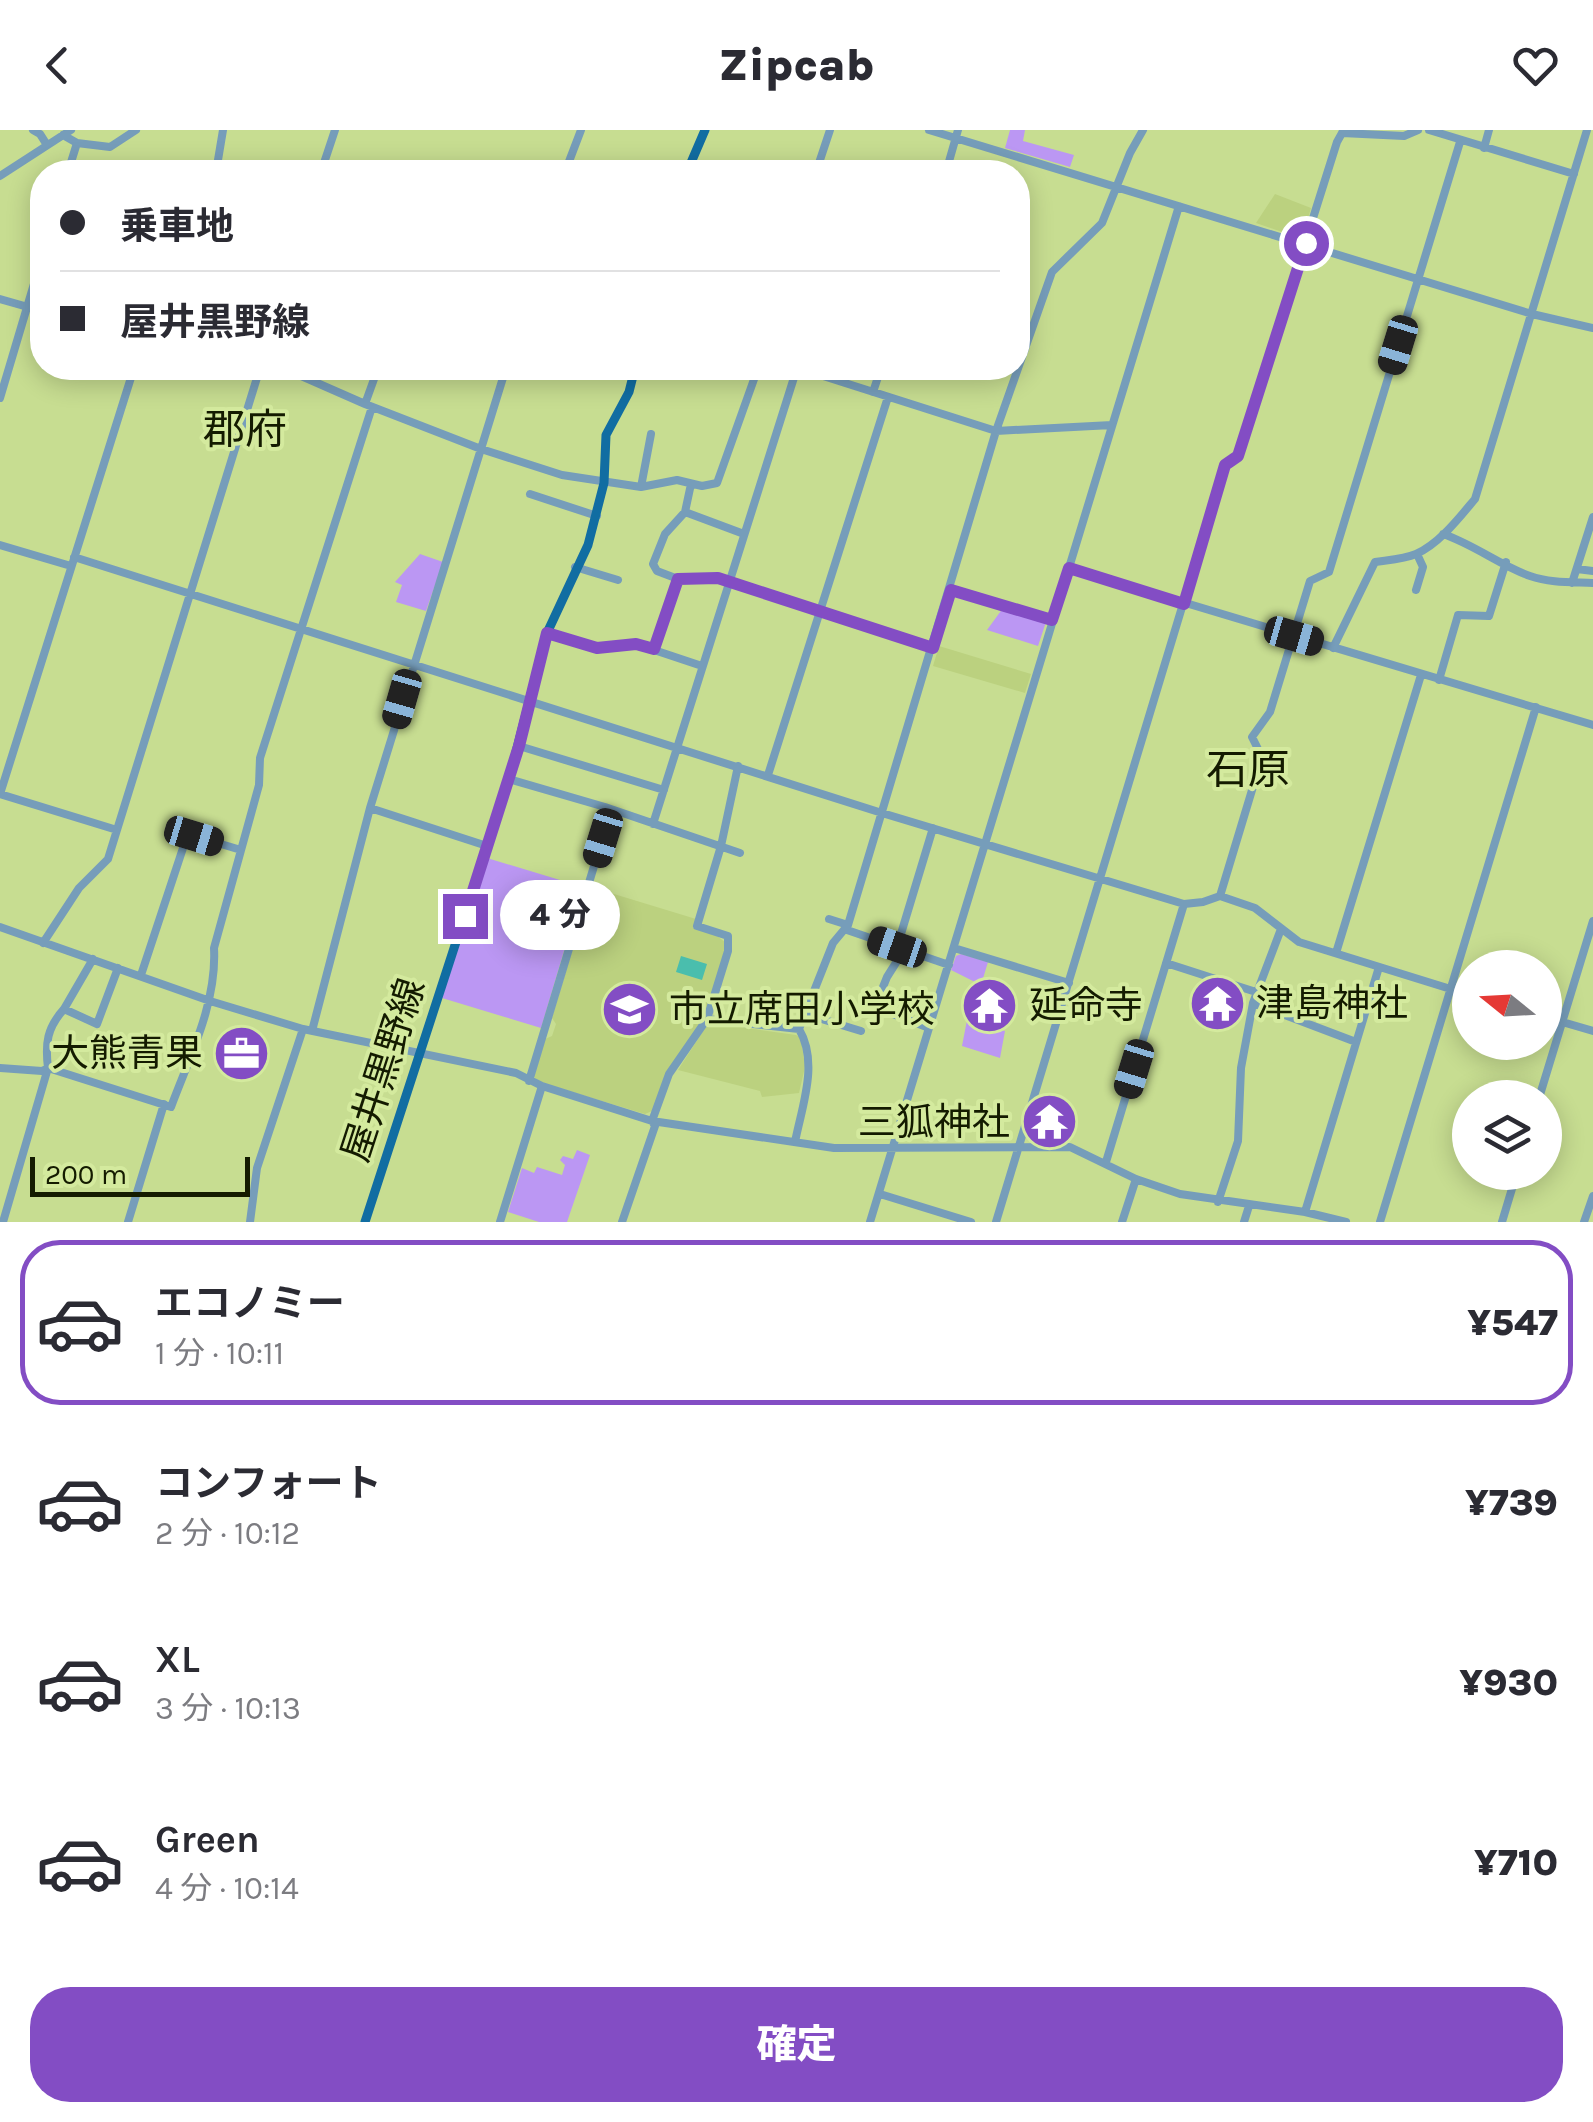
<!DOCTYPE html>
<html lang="ja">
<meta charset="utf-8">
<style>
body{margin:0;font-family:Karla,"Noto Sans JP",sans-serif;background:#f2f2f3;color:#2b2b33;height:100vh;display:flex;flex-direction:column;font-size:38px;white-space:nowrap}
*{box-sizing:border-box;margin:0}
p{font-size:32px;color:#7c7c81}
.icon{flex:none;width:55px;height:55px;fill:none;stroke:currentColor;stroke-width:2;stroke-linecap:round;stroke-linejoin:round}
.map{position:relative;height:1092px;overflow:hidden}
.side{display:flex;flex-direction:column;background:#fff;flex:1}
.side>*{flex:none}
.banner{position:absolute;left:30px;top:30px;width:1000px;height:220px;border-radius:40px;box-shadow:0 5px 25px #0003;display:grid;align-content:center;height:220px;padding:0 30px;background:#fff}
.needle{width:65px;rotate:288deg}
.tools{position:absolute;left:1452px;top:820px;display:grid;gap:20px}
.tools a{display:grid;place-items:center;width:110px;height:110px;border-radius:50%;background:#fff;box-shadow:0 5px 25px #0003;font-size:50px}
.scale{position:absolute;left:30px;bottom:25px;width:220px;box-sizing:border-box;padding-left:10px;border:5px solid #141b00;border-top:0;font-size:28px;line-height:35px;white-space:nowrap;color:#141b00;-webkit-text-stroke:8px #d4ea9e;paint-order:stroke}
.end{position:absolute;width:45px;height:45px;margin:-22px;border:12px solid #834dc4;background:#fff;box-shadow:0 0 0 5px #fff}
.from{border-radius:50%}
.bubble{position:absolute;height:70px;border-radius:35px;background:#fff;box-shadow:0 5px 25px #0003;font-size:32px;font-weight:800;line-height:70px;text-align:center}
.car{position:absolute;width:30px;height:60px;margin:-30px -15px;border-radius:12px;box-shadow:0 0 8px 2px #0007;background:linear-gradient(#222 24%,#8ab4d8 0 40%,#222 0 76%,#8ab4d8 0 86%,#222 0)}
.banner b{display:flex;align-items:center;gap:35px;height:95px;font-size:38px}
.banner b+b{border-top:2px solid #e1e1e2}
.banner i{width:25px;height:25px;background:#2b2b33}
ul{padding:18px 0 0;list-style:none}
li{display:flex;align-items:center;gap:30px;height:165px;margin:0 20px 15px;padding:0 10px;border:5px solid transparent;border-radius:40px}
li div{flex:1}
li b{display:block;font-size:38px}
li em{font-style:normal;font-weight:800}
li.current{border-color:#834dc4}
li>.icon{width:90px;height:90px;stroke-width:1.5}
.button{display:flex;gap:20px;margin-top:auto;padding:20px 30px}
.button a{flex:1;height:115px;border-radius:40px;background:#834dc4;color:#fff;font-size:40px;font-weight:800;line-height:115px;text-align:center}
header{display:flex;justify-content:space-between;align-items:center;height:130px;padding:0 30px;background:#fff;font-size:45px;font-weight:800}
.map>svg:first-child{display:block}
.built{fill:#bbd17f}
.green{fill:#bb97f3}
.water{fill:#4abead}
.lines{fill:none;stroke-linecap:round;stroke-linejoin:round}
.minor{stroke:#769dba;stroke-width:8}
.major{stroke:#116da2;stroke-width:9}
.route{stroke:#834dc4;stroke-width:12}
.labels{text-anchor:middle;stroke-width:8;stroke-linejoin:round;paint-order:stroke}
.poi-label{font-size:38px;fill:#141b00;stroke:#d4ea9e;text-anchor:start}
.street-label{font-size:38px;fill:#141b00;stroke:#d4ea9e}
.quarter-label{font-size:42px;fill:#141b00;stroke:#d4ea9e}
</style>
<header><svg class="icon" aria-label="back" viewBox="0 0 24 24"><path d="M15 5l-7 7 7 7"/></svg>Zipcab<svg class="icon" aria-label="heart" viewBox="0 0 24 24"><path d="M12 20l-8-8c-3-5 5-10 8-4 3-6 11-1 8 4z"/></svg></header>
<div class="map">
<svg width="1593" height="1092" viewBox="0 0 1593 1092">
<rect width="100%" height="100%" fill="#c7dd91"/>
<!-- built -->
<path class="built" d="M1275 64 1311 78 1302 109 1256 93Z
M939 516 1031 544 1025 563 933 536Z
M591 757 696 789 693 798 716 805 726 813 714 863 696 903 652 981 645 984 539 952 534 947 545 909 552 906 556 894 552 888Z
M712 893 796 905 801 908 805 937 799 963 762 967 760 961 678 940 707 895Z"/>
<!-- green -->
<path class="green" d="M1010 0H1025L1023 11 1074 25 1070 37 1005 18Z
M420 424 443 432 426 481 396 472 402 455 395 452Z
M1003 478 1046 492 1038 516 987 500Z
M487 728 583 757 541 898 442 868Z
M961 824 988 832 981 855 951 840 956 826Z
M968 885 984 889V897L1005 901 1000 928 962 916Z
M577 1020 590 1025 567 1092H539L508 1082 522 1038 534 1043 537 1037 562 1045 565 1035 560 1030 563 1026 573 1029Z"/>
<!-- water -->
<path class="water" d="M681 826 707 834 702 850 676 842Z"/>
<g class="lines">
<!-- minor -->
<path class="minor" d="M33 0 40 4 47 15
M929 0 1532 184 1593 198
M1429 0 1574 44
M1342 3 1404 6 1418 0
M63 5 77 13 110 17 136 0
M1484 18 1489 0
M216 37 233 42
M68 42 77 13
M216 42 223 0
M321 42 335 0
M565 42 581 0
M816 42 830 0
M946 42 958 0
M0 46 71 0
M0 169 42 181
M283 238 365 274 481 319 562 345 641 357 677 350 702 356 717 353 758 238
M798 238 996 301 1112 295
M873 262 881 238
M0 268 42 127
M365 274 378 238
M641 357 651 304
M530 364 597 386
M685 382 691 354
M744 404 685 382 665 404 653 434 657 441 678 449 718 448 933 518
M1443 404C1475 415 1501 436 1530 446 1550 453 1572 452 1593 453
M0 415 71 436
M74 427 882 683 1184 774 1203 772 1220 766 1255 778 1299 812 1470 865
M575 437 618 450
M1069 438 1593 595
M1577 439 1593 441
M1572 453 1593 387
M951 460 1052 490
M1416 460 1423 437 1417 424
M547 503 597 518 636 514 702 536
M1333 518 1375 432C1388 430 1404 429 1416 424 1439 414 1459 388 1475 369L1587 0
M654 519 678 449
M1439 550 1458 485 1489 486 1506 432
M519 616 664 660
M768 645 888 267
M509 649 605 677 740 723
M0 664 134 238
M0 664 117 700
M370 678 487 716
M653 694 797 238
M1220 766 1262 627 1252 607 1270 582 1310 451 1329 442 1460 12
M829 789 848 795
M0 797 210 871 303 899 516 943 542 956 652 991 834 1018 1070 1017 1136 1049 1180 1064 1305 1082 1346 1092
M847 800 949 835
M43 813 79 758 108 729 260 238
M897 817 933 698
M954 818 1069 853
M904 820 887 847 875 877 929 898
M1336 823 1421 545
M1166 833 1256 862
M141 845 186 709 194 706 241 720
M1253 873 1356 912
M64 879 93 829
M805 884 861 901
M1545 887 1593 901
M707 889 799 899
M799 899 833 813 848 795 996 301 1052 142 1102 93 1130 23 1143 0
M312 901 370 678 506 238
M0 938 42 941 48 938 171 977C190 926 217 873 214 818L259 655 260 628 372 277
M529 951 611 680
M1539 968 1593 791
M795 1012C802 976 819 933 799 899
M1106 1032 1184 774
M880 1064 971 1092
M1218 1072 1238 1011 1241 938 1253 873 1281 799
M1305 1082 1379 837
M3 1092 48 938C45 913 47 898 64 879L97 894 118 838
M128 1092 164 974
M250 1092 257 1038 303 899
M500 1092 542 956
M622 1092 655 996 652 991 669 944 707 889 728 821V806L697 796 721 716 738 636
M870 1092 1179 76
M996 1092 1225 335 1238 326 1337 12 1342 3
M1122 1092 1136 1049
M1244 1092 1249 1076
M1380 1092 1536 577
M1502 1092 1517 1042
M1584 1092 1593 1066"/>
<!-- major -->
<path class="major" d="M687 42 705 0
M365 1092 509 649 547 503 588 415 604 353 606 305 629 262 635 238"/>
</g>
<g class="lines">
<!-- route -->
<path class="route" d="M465 786 519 616 547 503 597 518 636 514 654 519 678 449 718 448 933 518 951 460 1052 490 1069 438 1184 474 1225 335 1238 326 1306 113"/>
</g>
<!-- icons -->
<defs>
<symbol id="temple-disc" viewBox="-11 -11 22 22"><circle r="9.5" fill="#834dc4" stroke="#d4ea9e"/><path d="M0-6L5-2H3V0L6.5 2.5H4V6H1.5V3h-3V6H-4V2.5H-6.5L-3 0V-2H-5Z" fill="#fff"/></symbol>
<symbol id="school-disc" viewBox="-11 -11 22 22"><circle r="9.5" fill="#834dc4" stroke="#d4ea9e"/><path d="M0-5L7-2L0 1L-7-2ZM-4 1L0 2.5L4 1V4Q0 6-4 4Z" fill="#fff"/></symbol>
<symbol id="office-disc" viewBox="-11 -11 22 22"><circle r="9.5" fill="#834dc4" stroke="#d4ea9e"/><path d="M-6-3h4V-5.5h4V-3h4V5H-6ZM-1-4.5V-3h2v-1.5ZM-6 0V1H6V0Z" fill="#fff"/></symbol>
</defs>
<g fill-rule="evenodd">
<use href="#temple-disc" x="1186" y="842" width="63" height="63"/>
<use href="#temple-disc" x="958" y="844" width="63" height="63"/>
<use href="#school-disc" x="598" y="848" width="63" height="63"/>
<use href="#office-disc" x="210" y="892" width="63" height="63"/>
<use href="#temple-disc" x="1018" y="960" width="63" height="63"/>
</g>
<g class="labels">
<!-- poi labels -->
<g class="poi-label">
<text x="1256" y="886">津島神社</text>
<text x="1029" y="888">延命寺</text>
<text x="669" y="892">市立席田小学校</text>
<text x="203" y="936" text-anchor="end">大熊青果</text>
<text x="1010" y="1005" text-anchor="end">三狐神社</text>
</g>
<!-- street labels -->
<g class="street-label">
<text transform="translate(383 940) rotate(-72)" y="13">屋井黒野線</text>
</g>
<!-- quarter labels -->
<g class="quarter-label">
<text x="245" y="314">郡府</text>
<text x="1248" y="654">石原</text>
</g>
</g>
</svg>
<div class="tools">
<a><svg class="needle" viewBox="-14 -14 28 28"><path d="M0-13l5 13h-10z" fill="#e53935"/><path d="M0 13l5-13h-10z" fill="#7c7c81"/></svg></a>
<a><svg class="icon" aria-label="layers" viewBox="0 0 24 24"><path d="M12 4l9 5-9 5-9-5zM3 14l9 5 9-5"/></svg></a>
</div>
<div class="scale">200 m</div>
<i class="end from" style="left:1306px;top:113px"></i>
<i class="end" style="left:465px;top:786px"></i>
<div class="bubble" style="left:500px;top:750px;width:120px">4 分</div>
<i class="car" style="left:1398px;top:215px;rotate:197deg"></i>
<i class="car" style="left:1294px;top:506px;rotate:106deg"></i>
<i class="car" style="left:402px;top:569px;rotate:196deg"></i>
<i class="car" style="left:194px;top:706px;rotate:107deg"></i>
<i class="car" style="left:603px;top:708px;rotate:197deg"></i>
<i class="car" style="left:897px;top:817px;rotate:289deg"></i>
<i class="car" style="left:1134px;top:939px;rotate:197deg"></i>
<div class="banner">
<b><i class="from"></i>乗車地</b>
<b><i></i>屋井黒野線</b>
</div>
</div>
<section class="side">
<ul>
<li class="current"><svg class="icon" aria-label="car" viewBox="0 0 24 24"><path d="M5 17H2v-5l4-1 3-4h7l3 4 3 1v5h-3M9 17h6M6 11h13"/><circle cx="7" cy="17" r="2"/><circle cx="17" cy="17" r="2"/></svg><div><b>エコノミー</b><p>1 分 · 10:11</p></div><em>¥547</em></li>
<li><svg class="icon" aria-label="car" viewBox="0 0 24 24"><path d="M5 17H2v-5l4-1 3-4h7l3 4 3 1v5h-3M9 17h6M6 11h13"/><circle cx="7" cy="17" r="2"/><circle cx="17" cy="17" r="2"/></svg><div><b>コンフォート</b><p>2 分 · 10:12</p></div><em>¥739</em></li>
<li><svg class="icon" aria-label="car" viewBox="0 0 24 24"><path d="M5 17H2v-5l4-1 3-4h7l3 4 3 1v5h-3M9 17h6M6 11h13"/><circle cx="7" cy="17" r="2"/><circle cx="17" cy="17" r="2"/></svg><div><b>XL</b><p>3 分 · 10:13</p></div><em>¥930</em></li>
<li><svg class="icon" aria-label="car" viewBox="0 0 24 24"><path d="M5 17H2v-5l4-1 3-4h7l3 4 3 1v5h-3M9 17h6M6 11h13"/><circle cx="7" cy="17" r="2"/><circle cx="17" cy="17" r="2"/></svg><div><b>Green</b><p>4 分 · 10:14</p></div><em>¥710</em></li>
</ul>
<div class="button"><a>確定</a></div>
</section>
